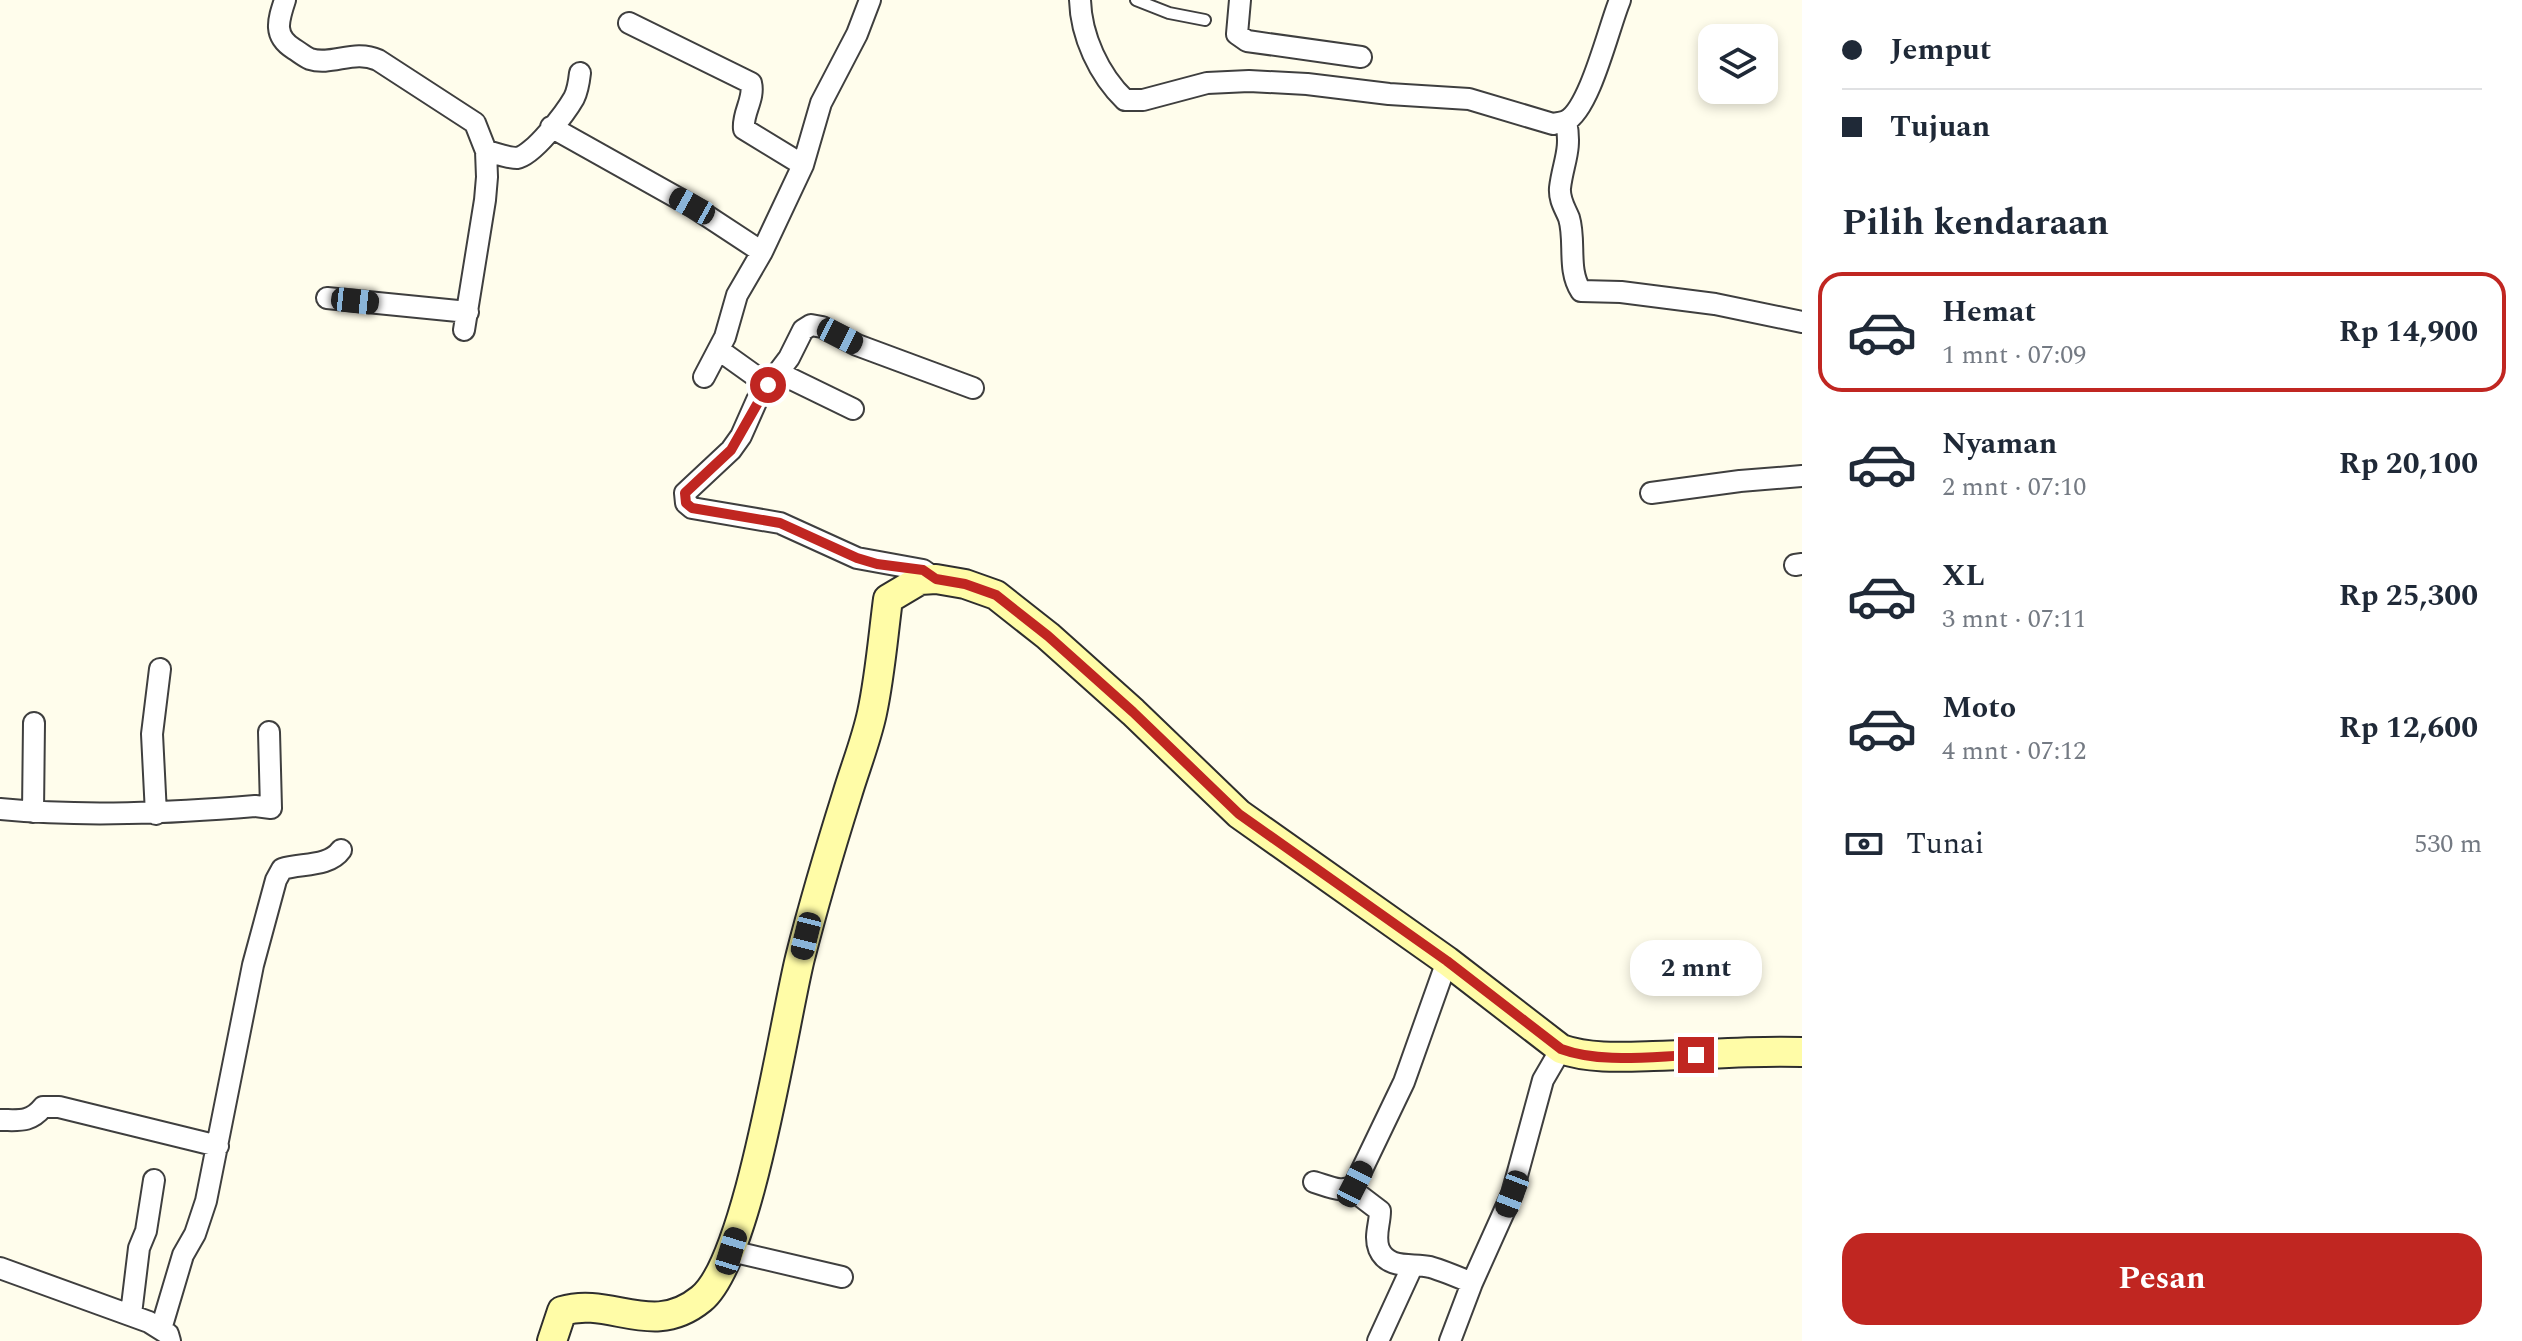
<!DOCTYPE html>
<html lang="id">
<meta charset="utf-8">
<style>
body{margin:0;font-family:Spectral,serif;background:#f6f6f7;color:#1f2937;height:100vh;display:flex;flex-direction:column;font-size:30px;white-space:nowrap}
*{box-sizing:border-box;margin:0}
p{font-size:26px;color:#747a83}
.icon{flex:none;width:44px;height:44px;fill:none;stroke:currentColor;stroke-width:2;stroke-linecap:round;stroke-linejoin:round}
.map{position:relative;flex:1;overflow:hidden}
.sheet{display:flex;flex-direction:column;background:#fff;width:720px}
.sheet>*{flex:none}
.top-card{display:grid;align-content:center;height:176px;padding:0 40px;background:#fff}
.tools{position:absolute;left:1698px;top:24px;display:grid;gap:16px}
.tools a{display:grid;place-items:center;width:80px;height:80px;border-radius:16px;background:#fff;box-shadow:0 4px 12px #0003;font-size:40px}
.end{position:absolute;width:36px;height:36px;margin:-18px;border:10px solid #c02621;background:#fff;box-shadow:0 0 0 4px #fff}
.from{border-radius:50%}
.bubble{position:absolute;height:56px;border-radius:24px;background:#fff;box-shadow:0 4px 12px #0003;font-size:26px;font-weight:700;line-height:56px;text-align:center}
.car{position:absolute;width:24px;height:48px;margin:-24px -12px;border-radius:10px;box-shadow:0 0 6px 2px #0007;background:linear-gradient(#222 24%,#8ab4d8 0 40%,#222 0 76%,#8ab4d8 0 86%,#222 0)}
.top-card b{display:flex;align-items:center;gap:28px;height:76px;font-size:30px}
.top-card b+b{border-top:2px solid #e0e1e3}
.top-card i{width:20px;height:20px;background:#1f2937}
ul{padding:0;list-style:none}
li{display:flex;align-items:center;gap:24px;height:120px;margin:0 16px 12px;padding:0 24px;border:4px solid transparent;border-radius:24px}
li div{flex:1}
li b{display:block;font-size:30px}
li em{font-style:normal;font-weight:700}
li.active{border-color:#c02621}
li>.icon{width:72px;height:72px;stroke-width:1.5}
h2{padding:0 40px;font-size:36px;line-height:96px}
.pay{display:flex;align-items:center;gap:20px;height:88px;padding:0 40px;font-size:30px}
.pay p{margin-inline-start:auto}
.button{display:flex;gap:16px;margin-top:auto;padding:16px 40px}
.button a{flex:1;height:92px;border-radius:24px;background:#c02621;color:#fff;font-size:32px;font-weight:700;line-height:92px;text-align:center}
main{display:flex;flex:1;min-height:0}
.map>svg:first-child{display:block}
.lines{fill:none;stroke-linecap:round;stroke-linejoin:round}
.lane-casing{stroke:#3f3f3f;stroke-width:14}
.street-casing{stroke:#3f3f3f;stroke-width:24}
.secondary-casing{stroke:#2e2e2e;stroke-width:32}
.lane{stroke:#fff;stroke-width:10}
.street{stroke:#fff;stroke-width:20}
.secondary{stroke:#fffca7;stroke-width:28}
.route{stroke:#c02621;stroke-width:10}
</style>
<main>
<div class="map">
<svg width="1802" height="1341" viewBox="0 0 1802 1341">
<rect width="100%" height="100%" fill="#fffdec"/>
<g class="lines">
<defs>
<path id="lane" d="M1136 0 1169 13 1205 20"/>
<path id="street" d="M285 0C278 21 273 36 294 49 299 52 305 57 310 59 332 66 354 49 378 60L475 123 486 151 487 177 485 200 464 330
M1080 0C1081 36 1099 75 1125 100H1143L1207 83 1249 81 1307 84 1389 94 1469 99 1553 124C1557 123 1562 123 1566 121 1590 109 1609 26 1620 0
M1240 0 1237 34 1247 41 1361 57
M629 23 751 83C755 99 742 113 744 129L803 165
M1566 121C1572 151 1563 162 1560 188 1559 200 1565 208 1569 218 1576 241 1567 270 1581 291L1621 292 1715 304 1802 322
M551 127 692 206 762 252
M486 151C495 153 508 158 517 158 533 156 566 112 574 98 578 90 579 82 580 73
M327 298 468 312
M719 350 768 385
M779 373 853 409
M704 377 725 337 737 295 762 252 803 165 821 103 857 34 870 0
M1651 493 1740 481 1802 476
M1795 565 1802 564
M936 579 923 570 857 558 780 523 692 508 686 503 685 493 731 450 741 436 757 400 789 358 803 330 811 325 822 327 857 345 973 388
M0 809C85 817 170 813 255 806L271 808 269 732
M33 812 34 723
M156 814 152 734 160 669
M0 1120C19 1120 30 1123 43 1107H59L218 1146
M1314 1182C1328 1186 1344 1195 1355 1184L1404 1082 1447 961
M1351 1189 1380 1211C1380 1224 1374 1236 1379 1249 1388 1270 1412 1263 1430 1267 1444 1271 1458 1277 1472 1283
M731 1251 842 1277
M0 1268 149 1322 168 1334 170 1341
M131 1314 139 1248 146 1231 154 1180
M161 1329 183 1255 195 1234 206 1201 253 965 276 880 282 869C301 863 329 867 341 850
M1378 1341 1412 1267
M1450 1341 1472 1283 1512 1194 1543 1080 1561 1049"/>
<path id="secondary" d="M552 1341 562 1311C611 1296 652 1339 701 1299 749 1261 783 1027 800 958 814 903 830 849 847 795 855 768 866 741 872 713 880 676 883 637 888 599L920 580 936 579 965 584 996 595 1048 636 1133 712 1239 814 1447 961 1561 1049C1589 1059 1623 1057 1653 1056 1703 1055 1752 1050 1802 1052"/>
</defs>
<!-- lane casing -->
<use href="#lane" class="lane-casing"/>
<!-- street casing -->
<use href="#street" class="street-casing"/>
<!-- secondary casing -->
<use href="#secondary" class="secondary-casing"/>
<!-- lane -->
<use href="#lane" class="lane"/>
<!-- street -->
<use href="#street" class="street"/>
<!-- secondary -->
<use href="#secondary" class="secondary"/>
</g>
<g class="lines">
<!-- route -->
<path class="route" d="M768 385 731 450 685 493 686 503 692 508 780 523 857 558 877 564 923 570 936 579 965 584 996 595 1048 636 1133 712 1239 814 1447 961 1561 1049C1602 1064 1653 1056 1696 1055"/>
</g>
</svg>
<div class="tools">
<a><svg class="icon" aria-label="layers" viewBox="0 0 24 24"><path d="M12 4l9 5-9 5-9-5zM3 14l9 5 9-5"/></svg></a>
</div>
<i class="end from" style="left:768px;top:385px"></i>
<i class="end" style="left:1696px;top:1055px"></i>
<div class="bubble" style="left:1630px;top:940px;width:132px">2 mnt</div>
<i class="car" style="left:692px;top:206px;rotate:299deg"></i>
<i class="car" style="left:355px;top:301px;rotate:96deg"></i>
<i class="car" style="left:840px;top:336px;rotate:117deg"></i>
<i class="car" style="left:806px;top:936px;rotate:194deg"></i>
<i class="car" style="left:1355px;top:1184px;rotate:27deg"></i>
<i class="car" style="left:1512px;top:1194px;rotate:201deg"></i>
<i class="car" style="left:731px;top:1251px;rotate:17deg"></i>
</div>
<section class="sheet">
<div class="top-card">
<b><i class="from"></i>Jemput</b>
<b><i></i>Tujuan</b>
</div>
<h2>Pilih kendaraan</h2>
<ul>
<li class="active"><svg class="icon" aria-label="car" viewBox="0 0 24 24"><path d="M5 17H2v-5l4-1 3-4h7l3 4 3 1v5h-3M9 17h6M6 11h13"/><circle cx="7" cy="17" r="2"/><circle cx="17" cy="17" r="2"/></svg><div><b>Hemat</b><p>1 mnt · 07:09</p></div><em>Rp 14,900</em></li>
<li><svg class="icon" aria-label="car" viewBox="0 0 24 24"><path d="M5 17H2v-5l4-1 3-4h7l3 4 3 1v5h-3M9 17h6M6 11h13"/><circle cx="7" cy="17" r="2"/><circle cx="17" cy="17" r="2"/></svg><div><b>Nyaman</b><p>2 mnt · 07:10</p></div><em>Rp 20,100</em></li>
<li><svg class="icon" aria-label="car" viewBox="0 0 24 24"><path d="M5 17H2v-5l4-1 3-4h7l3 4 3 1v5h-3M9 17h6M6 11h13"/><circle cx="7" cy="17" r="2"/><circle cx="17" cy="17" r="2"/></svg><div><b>XL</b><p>3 mnt · 07:11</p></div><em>Rp 25,300</em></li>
<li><svg class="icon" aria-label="car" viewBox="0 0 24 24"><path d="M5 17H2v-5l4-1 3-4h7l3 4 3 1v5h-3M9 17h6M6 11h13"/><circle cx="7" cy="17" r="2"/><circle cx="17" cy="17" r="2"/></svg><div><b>Moto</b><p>4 mnt · 07:12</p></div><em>Rp 12,600</em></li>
</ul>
<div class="pay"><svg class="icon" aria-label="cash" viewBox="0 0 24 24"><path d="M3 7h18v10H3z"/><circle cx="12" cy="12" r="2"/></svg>Tunai<p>530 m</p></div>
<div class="button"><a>Pesan</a></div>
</section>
</main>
